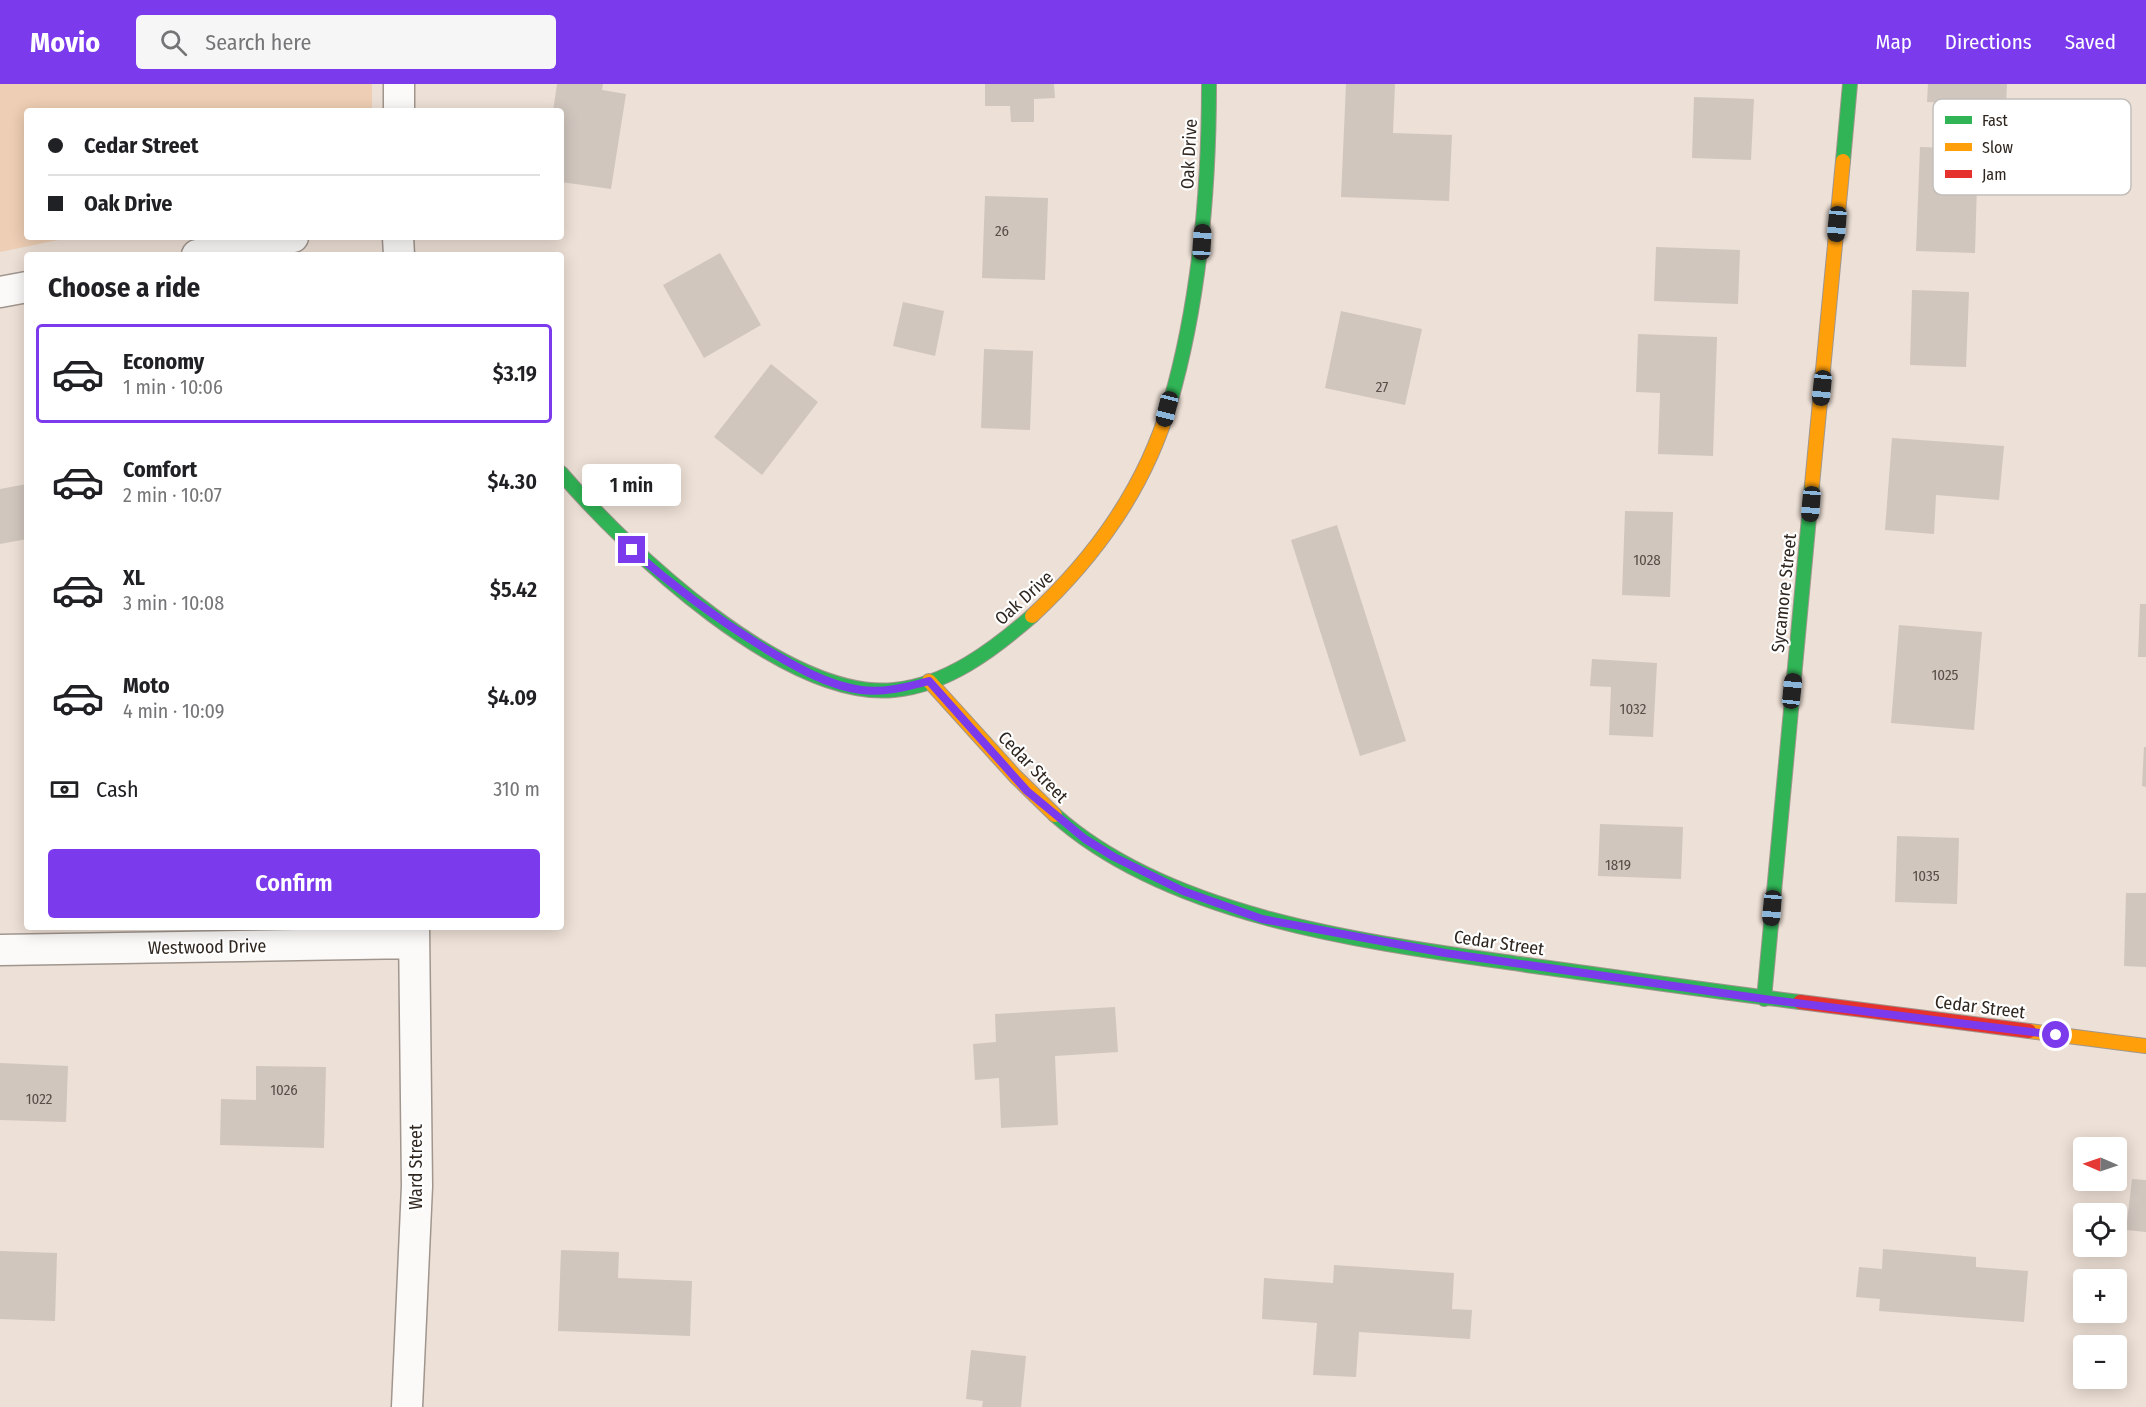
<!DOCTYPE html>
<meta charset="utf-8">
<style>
body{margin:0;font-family:"Fira Sans Condensed",sans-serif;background:#f6f6f6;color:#202124;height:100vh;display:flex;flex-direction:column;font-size:22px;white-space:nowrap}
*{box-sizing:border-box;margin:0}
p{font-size:20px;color:#757577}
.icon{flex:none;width:33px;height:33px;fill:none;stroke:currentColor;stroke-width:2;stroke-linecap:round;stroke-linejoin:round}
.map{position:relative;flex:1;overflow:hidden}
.panel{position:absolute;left:24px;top:168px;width:540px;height:678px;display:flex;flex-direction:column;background:#fff;border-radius:6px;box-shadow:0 3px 15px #0003}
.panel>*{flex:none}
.hud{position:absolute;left:24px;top:24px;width:540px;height:132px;border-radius:6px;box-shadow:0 3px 15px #0003;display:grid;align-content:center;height:132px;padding:0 24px;background:#fff}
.needle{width:39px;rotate:272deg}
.fabs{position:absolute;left:2073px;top:1053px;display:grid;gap:12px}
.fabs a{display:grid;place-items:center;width:54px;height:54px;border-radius:6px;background:#fff;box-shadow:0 3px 15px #0003;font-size:30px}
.end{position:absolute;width:27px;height:27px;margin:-14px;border:8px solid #7c3aed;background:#fff;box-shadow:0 0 0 3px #fff}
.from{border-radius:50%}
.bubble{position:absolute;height:42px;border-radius:6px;background:#fff;box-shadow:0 3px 15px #0003;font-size:20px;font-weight:600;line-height:42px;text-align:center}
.car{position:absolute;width:18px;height:36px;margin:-18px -9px;border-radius:8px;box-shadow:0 0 4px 2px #0007;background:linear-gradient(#222 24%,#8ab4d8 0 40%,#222 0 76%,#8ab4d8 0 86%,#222 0)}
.hud b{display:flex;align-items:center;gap:21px;height:57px;font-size:22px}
.hud b+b{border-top:2px solid #e0e0e0}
.hud i{width:15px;height:15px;background:#202124}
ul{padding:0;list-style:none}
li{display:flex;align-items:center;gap:18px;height:99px;margin:0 12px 9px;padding:0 12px;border:3px solid transparent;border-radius:6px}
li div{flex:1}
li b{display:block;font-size:22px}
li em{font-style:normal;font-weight:600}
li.selected{border-color:#7c3aed}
li>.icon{width:54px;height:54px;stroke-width:1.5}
h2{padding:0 24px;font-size:27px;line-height:72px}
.pay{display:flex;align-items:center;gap:15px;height:66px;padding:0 24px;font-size:22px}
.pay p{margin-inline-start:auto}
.cta{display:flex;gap:12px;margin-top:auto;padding:12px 24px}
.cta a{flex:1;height:69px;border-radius:6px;background:#7c3aed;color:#fff;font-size:24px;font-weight:600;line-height:69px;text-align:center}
header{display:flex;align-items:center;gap:36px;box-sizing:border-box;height:84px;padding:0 30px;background:#7c3aed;color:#fff}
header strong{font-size:28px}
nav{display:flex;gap:33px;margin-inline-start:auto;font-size:21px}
.search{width:420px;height:54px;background:#f6f6f6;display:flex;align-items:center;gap:15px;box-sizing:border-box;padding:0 21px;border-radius:6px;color:#757577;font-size:22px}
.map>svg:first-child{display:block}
.green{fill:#eeceb4}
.building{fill:#d0c6be}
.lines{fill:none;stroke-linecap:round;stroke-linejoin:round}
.street-casing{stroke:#a0968e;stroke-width:33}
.fast-casing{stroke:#a0968e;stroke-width:16}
.slow-casing{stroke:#a0968e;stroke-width:16}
.jam-casing{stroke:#a0968e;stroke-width:16}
.street{stroke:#fcfaf9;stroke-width:30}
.fast{stroke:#30b455;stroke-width:14}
.slow{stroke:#ff9f0a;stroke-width:14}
.jam{stroke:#e5322d;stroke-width:14}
.route{stroke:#7c3aed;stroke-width:8}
.labels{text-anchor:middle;stroke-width:4.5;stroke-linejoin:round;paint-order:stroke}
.number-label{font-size:15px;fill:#574e47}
.street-label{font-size:18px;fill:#2f261f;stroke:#fff}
.key{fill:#fff;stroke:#c1bebc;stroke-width:1.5}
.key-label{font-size:16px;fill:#2f261f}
</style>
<header>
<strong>Movio</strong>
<div class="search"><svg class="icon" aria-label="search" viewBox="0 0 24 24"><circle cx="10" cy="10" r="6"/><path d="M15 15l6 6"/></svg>Search here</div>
<nav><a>Map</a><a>Directions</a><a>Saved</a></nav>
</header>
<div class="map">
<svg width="2146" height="1323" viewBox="0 0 2146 1323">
<rect width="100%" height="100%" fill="#ede0d6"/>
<!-- green -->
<path class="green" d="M0 0H372V27H27V153H73L0 168Z"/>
<!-- building -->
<path class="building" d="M557 0H603L602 6 626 10 611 105 561 98V27H553Z
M985 0H1054L1055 14 1034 15V38H1011L1010 22H985Z
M1346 0H1395L1393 49 1452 51 1449 117 1341 113Z
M1928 0H2007L2006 21 1927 18Z
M1694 13 1754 15 1751 76 1692 74Z
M1920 63 1978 65 1975 169 1916 167Z
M985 112 1048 114 1045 196 982 194Z
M1656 163 1740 166 1738 220 1654 217Z
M720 169 761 241 704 274 663 201Z
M1912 206 1969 208 1966 283 1910 281Z
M903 218 944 227 935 272 893 262Z
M1341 227 1422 245 1405 321 1325 304Z
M1638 250 1717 253 1713 372 1658 370 1660 309 1636 308Z
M984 265 1033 267 1030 346 981 344Z
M771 280 818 318 762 391 714 353Z
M1892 354 2004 362 1999 416 1936 411 1934 450 1885 446Z
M27 400V455L0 460V405Z
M1625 427 1673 428 1670 513 1622 511Z
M1337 441 1406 657 1360 672 1291 456Z
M2140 520H2146V573H2138Z
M1899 541 1982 548 1974 646 1891 639Z
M1592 575 1657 579 1653 653 1609 651 1611 603 1590 602Z
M2144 663H2146V703L2142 702Z
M1600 740 1683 743 1681 795 1598 792Z
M1897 752 1959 754 1957 820 1895 818Z
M2126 809H2146V883L2124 882Z
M1115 923 1118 968 1055 972 1058 1041 1001 1044 999 994 975 996 973 960 996 958 995 930Z
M0 979 68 982 66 1038 0 1036Z
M256 982 326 983 324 1064 220 1061 221 1015 256 1016Z
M2132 1095 2146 1096V1148L2126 1146Z
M1883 1165 1976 1173V1183L2028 1187 2024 1238 1879 1227 1880 1215 1856 1213 1859 1183 1882 1185Z
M561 1166 619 1168 618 1194 692 1197 690 1252 558 1247Z
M0 1167 57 1169 55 1237 0 1235Z
M1334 1181 1454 1189 1452 1225 1472 1226 1470 1255 1359 1248 1356 1293 1313 1291 1317 1239 1262 1235 1264 1194 1333 1199Z
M971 1266 1026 1272 1021 1323H982L983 1317 966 1315Z"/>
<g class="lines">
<defs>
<path id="street" d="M399 27V0
M398 153 399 171
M197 171 293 153
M0 208 27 203
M0 866 414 859
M407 1323 417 1102 414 843"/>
<path id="fast" d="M1843 77 1850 0
M1170 319C1200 216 1209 107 1209 0
M561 389C627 466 786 617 894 606 947 601 993 566 1032 532
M1055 731C1174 837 1381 860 1534 882 1622 894 1711 907 1800 918
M1764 915 1812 401"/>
<path id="slow" d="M1812 401 1843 77
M1032 532C1096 472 1145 404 1170 319
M929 597 1015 692 1055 731
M2029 947 2146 962"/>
<path id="jam" d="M1800 918 2029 947"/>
</defs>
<!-- street casing -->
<use href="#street" class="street-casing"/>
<!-- fast casing -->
<use href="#fast" class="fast-casing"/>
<!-- slow casing -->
<use href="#slow" class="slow-casing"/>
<!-- jam casing -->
<use href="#jam" class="jam-casing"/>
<!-- street -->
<use href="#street" class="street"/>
<!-- fast -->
<use href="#fast" class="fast"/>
<!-- slow -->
<use href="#slow" class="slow"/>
<!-- jam -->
<use href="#jam" class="jam"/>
</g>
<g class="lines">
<!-- route -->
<path class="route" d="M632 466C676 505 720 537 769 567 798 584 827 601 861 606 884 609 907 603 929 597L1027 707 1085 755 1114 773 1183 807 1262 835 1445 869 1764 915 2056 951"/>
</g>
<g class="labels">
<!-- number labels -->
<g class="number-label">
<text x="1002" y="152">26</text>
<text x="1382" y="308">27</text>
<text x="1647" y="481">1028</text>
<text x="1945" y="596">1025</text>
<text x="1633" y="630">1032</text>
<text x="1618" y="786">1819</text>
<text x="1926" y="797">1035</text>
<text x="284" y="1011">1026</text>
<text x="39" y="1020">1022</text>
</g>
<!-- street labels -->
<g class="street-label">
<text transform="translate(1189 70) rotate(-87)" y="6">Oak Drive</text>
<text transform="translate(1784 509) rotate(-84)" y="6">Sycamore Street</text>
<text transform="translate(1024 514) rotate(-42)" y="6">Oak Drive</text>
<text transform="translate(1033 683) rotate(46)" y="6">Cedar Street</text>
<text transform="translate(1499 859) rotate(8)" y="6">Cedar Street</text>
<text transform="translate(207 863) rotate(-1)" y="6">Westwood Drive</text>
<text transform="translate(1980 923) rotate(7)" y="6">Cedar Street</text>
<text transform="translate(416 1083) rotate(-90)" y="6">Ward Street</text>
</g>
</g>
<!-- legend -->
<rect x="1933" y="15" width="198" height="96" rx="9" class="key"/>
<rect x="1945" y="32" width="27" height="8" fill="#30b455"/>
<rect x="1945" y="59" width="27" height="8" fill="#ff9f0a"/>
<rect x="1945" y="86" width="27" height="8" fill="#e5322d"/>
<g class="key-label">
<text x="1982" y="42">Fast</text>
<text x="1982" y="69">Slow</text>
<text x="1982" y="96">Jam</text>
</g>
</svg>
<div class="fabs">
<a><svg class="needle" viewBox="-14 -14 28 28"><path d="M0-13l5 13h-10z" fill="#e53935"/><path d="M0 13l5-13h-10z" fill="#757577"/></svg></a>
<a><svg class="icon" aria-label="locate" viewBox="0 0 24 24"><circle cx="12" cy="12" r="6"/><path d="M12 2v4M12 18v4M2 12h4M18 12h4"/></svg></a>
<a>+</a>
<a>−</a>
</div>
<i class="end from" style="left:2056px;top:951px"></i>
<i class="end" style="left:632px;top:466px"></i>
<div class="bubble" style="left:582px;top:380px;width:99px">1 min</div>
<i class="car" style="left:1837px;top:140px;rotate:185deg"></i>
<i class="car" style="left:1202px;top:158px;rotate:3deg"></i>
<i class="car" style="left:1822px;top:304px;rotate:186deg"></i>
<i class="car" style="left:1167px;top:325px;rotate:194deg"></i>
<i class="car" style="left:1811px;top:420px;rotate:185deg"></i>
<i class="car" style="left:1792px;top:607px;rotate:6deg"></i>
<i class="car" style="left:1772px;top:824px;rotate:185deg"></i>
<div class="hud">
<b><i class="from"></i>Cedar Street</b>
<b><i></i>Oak Drive</b>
</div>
<section class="panel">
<h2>Choose a ride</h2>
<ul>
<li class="selected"><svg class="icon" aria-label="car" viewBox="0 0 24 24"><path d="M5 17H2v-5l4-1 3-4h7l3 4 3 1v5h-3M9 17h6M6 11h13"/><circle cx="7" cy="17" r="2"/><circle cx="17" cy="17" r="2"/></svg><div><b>Economy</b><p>1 min · 10:06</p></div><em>$3.19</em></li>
<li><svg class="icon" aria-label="car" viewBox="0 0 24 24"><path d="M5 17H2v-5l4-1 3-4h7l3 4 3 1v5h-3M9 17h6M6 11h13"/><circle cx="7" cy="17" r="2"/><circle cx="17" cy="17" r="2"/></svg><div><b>Comfort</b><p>2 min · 10:07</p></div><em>$4.30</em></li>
<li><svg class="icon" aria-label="car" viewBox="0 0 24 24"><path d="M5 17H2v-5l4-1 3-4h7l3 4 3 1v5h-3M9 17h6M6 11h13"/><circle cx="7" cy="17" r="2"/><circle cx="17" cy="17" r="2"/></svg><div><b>XL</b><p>3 min · 10:08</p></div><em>$5.42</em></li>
<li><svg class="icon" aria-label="car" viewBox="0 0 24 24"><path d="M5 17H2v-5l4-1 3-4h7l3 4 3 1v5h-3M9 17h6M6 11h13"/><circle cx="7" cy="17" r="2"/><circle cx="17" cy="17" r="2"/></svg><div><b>Moto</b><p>4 min · 10:09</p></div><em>$4.09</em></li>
</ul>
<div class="pay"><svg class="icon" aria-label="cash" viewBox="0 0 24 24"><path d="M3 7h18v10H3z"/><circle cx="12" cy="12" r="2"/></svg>Cash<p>310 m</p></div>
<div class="cta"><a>Confirm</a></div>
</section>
</div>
